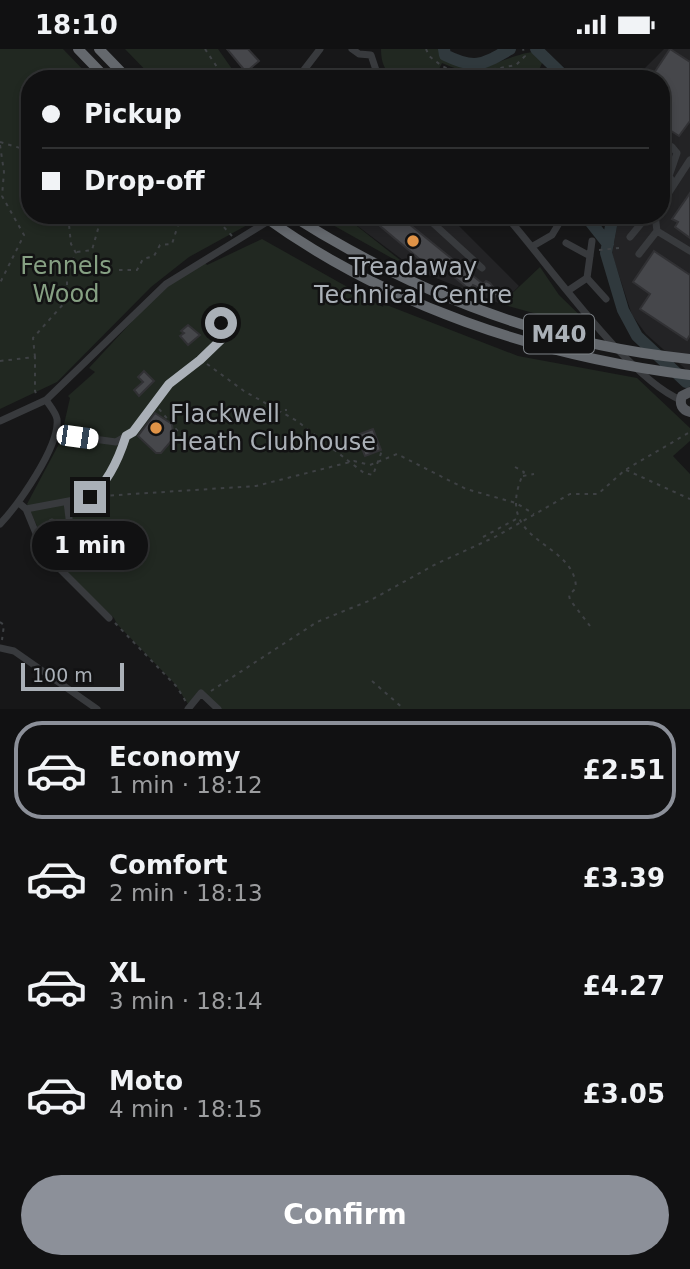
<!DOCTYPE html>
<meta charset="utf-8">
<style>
body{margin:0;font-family:"DejaVu Sans",sans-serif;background:#1a1a1b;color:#f1f3f6;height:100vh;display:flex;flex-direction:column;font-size:26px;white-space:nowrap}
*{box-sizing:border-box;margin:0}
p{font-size:23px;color:#9c9d9f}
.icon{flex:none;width:38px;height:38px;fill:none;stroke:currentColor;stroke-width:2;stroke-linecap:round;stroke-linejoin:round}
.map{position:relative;height:660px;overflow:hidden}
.panel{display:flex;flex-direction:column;background:#111112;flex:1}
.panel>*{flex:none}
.top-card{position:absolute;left:21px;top:21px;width:649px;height:154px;border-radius:28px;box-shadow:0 4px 10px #0003,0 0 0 2px #303132;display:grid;align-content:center;height:154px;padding:0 21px;background:#111112}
.scale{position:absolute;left:21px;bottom:18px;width:103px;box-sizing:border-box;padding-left:7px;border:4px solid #aab0b7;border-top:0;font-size:19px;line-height:24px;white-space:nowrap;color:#aab0b7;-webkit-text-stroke:5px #121213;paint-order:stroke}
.end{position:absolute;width:32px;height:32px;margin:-16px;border:9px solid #aab0b7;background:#111;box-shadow:0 0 0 4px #111}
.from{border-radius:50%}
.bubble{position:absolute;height:49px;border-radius:24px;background:#111112;box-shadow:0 4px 10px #0003,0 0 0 2px #303132;font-size:23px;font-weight:700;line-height:49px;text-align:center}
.car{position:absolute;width:21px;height:42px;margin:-21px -10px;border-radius:9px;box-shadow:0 0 5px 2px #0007;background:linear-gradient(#fff 24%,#345 0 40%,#fff 0 76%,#345 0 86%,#fff 0)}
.top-card b{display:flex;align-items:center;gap:24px;height:66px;font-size:26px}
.top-card b+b{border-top:2px solid #303132}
.top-card i{width:18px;height:18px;background:#f1f3f6}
ul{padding:12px 0 0;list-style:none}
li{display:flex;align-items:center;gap:21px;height:98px;margin:0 14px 10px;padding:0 7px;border:4px solid transparent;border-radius:28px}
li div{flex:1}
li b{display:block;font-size:26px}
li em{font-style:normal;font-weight:700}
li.selected{border-color:#8c9099}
li>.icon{width:63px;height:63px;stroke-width:1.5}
.action{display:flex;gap:14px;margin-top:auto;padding:14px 21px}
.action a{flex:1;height:80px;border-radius:42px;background:#8c9099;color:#fff;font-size:28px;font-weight:700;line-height:80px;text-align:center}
.status{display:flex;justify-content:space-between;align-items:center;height:49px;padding:0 35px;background:#111112;direction:ltr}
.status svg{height:19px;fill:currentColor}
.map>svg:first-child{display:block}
.built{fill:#232325}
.green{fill:#212821}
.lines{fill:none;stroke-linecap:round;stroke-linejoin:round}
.river{stroke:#30393d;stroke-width:12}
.building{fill:#46474b;stroke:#313134;stroke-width:2}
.path{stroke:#3e4144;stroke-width:2;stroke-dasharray:3.5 5;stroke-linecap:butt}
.minor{stroke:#383a3d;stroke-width:7}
.major{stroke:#54575c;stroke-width:10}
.highway{stroke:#64686d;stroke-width:10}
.route{stroke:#aab0b7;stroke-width:9}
.poi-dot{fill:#e09347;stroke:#121213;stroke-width:2.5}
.labels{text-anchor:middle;stroke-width:5;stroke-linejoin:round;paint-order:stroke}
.shield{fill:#121213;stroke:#7c8186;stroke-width:2}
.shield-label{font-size:23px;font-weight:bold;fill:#aab0b7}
.park-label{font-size:24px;fill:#86a083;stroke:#121213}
.poi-label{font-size:24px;fill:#aab0b7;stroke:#121213}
</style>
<div class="status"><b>18:10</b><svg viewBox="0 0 49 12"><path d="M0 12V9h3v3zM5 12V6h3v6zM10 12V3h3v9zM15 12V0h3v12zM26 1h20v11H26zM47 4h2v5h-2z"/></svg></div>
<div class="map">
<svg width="690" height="660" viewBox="0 0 690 660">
<rect width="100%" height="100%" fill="#171718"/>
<!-- built -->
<path class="built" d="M664 0H690V324L646 285 632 266 612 205 619 166H662V30H634Z
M343 166H448L519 237 501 255 416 221Z"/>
<!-- green -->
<path class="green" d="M0 0H63L92 30H30V166H239L249 175 189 208 151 238 57 333 0 360Z
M125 0H218L239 30H154Z
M381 0H444C472 40 508 0 542 3L543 12 535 30C502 30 472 28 442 14L434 30C408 30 381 36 381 0Z
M315 166H343L400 211 397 212Z
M262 190 383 258 384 255 518 307 637 329 690 379V392L673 407 690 425V660H221L200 640 188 655 175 635 117 575 114 569 52 510 27 455 60 393 70 349 68 347 95 323 89 319 162 240 205 214 207 216Z
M540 218 559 246 595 281 501 255Z"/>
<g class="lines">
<!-- river -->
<path class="river" d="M444 0 445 6C475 21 482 16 510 0
M536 0 567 30
M585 166 608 195
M613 166 606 204 623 261 637 287 686 333"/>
</g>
<!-- building -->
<path class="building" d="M227 0H248L259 12 246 23Z
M670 0 690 13V72L679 87 662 76V30H650Z
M690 144V189L675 178 678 173 672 170Z
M367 166H398L483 235 486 232 490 234 503 251 473 236 470 241 441 217 436 224Z
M654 202 690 226V286L687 291 640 260 650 245 633 233Z
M188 276 200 286 188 296 180 287 184 284 181 282Z
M144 322 154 332 139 347 134 341 143 333 138 328Z
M155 364 172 375 173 383V390L161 404H156L138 387Z
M373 380 381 401 365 407 357 386Z"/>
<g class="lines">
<!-- path -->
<path class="path" d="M205 0 225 30
M426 0 429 7 442 17 462 26 516 16 525 7 523 0
M481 27 488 30
M434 30 441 19
M480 30 482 23
M0 93 30 102
M0 96 4 123 2 147 24 186 0 234
M181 166 184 174 200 166
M217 166 222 175
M232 187 222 176 239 172 246 177
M599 201 619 199
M77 203 92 201 102 166
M119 221H137L143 210 154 207 160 196 172 195 178 176 184 174
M35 308 33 289 67 251V224L76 204 71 195 68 166
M0 312 35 308V342L37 347
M207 315 244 342 297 372 364 424 373 426 383 399
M159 360 181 386
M268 362 287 361
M515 418 524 423C490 496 575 490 576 539L569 546 570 551 590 577
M626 421 690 450
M523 427 534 425
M102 447 256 437 354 412 370 416 397 405 466 440 516 454 534 465
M483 488 518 469
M0 573 4 576 2 591
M115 574 177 638 186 653
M372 632 404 660
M211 642 317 573 371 551 436 515 495 488 570 445H598L625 421 690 383"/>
<!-- minor -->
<path class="minor" d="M352 0 359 5 371 6 379 30
M268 23 281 30
M297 30 320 0
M662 93 672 98 677 104 669 127 674 135
M662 154 690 111
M424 166 482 219
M505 166C547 213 627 329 681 351
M655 166 657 182 690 202
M630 188 644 171 655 169
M566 194 590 207
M533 197 552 186 564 166
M639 205 657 182
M587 229 606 250
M569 241 587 229 592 192
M0 372 46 351 166 235 278 166
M126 387 133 383 169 335 200 311 228 284 221 274
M19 454 26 460 44 504 109 569
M26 460 90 448C109 433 119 409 126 387L116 393 56 385
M52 473 59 504 67 509 73 501 67 453
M0 475C18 456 60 397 57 370 56 364 50 357 46 351
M0 599 14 602 97 660
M188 660 201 644 218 660"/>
<!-- major -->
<path class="major" d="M690 343 682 347C679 355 682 361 690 363"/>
<!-- highway -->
<path class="highway" d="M78 0 107 30
M99 0 128 30
M262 166C387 257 538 307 690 326
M291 166C412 243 547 296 690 310"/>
</g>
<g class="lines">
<!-- route -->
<path class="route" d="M90 448C109 433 119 409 126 387L133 383 169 335 200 311 228 284 221 274"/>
</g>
<!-- markers -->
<g class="poi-dot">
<circle cx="413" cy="192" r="7"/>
<circle cx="156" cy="379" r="7"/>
</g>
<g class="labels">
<!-- shield labels -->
<rect class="shield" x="524" y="265.5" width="70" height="39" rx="5"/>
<g class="shield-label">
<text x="559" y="293">M40</text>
</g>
<!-- park labels -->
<g class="park-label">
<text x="66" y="225">Fennels<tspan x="66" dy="28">Wood</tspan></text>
</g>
<!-- poi labels -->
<g class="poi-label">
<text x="413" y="226">Treadaway<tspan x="413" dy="28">Technical Centre</tspan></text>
<text x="170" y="373" text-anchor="start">Flackwell<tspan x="170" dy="28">Heath Clubhouse</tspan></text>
</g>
</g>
</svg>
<div class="scale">100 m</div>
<i class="end from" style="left:221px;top:274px"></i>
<i class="end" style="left:90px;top:448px"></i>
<div class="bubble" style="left:32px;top:472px;width:116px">1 min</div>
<i class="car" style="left:77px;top:388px;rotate:98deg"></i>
<div class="top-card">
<b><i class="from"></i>Pickup</b>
<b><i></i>Drop-off</b>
</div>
</div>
<section class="panel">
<ul>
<li class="selected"><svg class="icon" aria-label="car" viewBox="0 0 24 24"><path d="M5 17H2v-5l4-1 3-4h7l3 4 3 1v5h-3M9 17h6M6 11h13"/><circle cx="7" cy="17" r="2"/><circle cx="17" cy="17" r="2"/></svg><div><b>Economy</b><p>1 min · 18:12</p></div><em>£2.51</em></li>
<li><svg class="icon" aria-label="car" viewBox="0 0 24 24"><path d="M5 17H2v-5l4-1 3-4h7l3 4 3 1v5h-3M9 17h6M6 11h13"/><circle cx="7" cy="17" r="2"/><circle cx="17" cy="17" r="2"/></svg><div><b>Comfort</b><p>2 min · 18:13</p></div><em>£3.39</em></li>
<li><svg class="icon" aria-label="car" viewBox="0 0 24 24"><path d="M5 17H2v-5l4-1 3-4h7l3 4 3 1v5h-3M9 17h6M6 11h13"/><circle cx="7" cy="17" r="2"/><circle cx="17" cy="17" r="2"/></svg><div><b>XL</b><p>3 min · 18:14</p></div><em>£4.27</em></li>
<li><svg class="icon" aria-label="car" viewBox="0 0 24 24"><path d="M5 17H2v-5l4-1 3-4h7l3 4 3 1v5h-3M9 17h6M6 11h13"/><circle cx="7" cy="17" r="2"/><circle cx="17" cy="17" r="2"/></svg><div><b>Moto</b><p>4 min · 18:15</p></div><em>£3.05</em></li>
</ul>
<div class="action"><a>Confirm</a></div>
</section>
